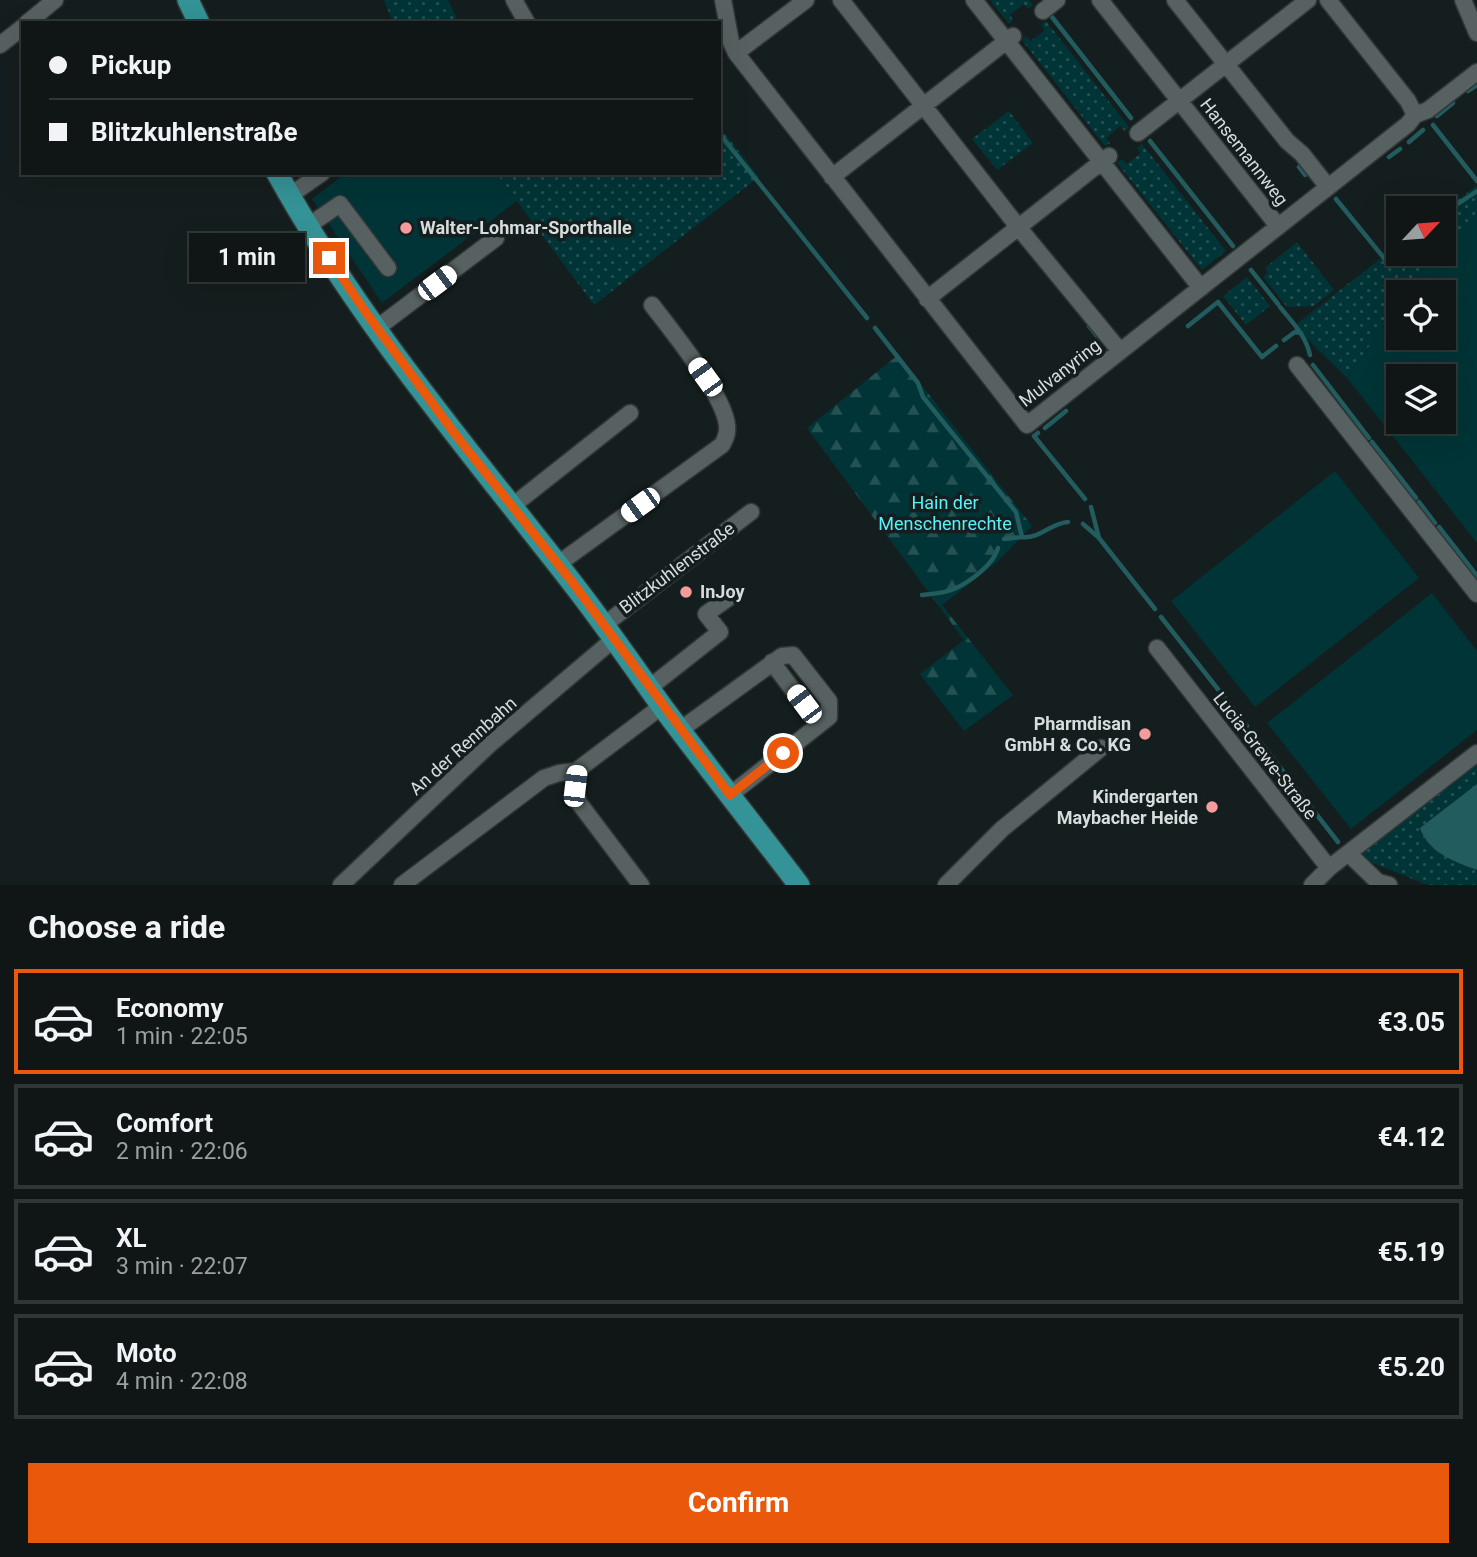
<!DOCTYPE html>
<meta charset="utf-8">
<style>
body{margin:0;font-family:Roboto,sans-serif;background:#191f1f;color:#f1f3f6;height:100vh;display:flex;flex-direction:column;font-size:26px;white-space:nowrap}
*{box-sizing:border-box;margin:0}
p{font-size:23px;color:#9c9fa1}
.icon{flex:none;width:38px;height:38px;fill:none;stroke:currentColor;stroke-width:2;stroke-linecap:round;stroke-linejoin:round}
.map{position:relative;height:885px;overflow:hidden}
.sheet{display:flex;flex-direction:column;background:#101616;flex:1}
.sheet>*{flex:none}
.guide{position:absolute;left:21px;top:21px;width:700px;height:154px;border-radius:0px;box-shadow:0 7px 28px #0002,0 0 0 2px #303535;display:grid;align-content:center;height:154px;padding:0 28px;background:#101616}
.needle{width:46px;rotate:64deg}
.fabs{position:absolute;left:1386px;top:196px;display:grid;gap:14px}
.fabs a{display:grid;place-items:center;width:70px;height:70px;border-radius:0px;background:#101616;box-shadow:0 7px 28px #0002,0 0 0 2px #303535;font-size:35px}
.end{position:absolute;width:32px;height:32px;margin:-16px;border:9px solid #ea580c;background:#fff;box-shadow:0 0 0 4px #fff}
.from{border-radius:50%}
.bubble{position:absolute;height:49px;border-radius:0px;background:#101616;box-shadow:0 7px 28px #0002,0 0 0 2px #303535;font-size:23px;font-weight:700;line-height:49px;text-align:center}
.car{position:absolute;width:21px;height:42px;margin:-21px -10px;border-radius:9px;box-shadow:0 0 5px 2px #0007;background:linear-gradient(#fff 24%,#345 0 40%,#fff 0 76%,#345 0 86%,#fff 0)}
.guide b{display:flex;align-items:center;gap:24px;height:66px;font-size:26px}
.guide b+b{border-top:2px solid #303535}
.guide i{width:18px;height:18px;background:#f1f3f6}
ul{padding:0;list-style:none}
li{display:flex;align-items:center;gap:21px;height:105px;margin:0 14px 10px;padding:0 14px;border:4px solid #303535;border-radius:0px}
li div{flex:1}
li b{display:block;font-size:26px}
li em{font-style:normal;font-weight:700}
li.on{border-color:#ea580c}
li>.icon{width:63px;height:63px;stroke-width:1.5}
h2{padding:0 28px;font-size:32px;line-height:84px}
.action{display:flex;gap:14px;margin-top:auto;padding:14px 28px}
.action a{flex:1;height:80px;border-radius:0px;background:#ea580c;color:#fff;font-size:28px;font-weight:700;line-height:80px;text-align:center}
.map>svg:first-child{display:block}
.grass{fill:url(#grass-dots)}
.forest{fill:url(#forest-firs)}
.pitch{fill:#003436;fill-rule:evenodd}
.water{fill:#225c5e}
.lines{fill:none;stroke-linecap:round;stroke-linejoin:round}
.stream{stroke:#225c5e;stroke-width:4.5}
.minor-casing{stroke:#323737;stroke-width:19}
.major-casing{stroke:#323737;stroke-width:24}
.minor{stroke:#586161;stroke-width:16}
.major{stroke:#349396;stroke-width:21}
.route{stroke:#ea580c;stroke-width:9}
.poi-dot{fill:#f59b9c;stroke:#151e1e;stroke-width:2.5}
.labels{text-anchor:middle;stroke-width:7;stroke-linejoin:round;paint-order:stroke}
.street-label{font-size:18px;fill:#d7dcdc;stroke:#151e1e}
.poi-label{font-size:18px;font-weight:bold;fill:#d7dcdc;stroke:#151e1e;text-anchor:start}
.park-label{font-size:18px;fill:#56f2f8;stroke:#151e1e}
</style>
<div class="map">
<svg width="1477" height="885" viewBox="0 0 1477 885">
<defs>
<pattern id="grass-dots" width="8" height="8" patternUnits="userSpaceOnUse" patternTransform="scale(1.75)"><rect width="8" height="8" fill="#003436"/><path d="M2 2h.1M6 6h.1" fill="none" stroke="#245152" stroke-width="1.8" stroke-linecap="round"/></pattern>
<pattern id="forest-firs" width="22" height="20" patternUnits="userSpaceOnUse" patternTransform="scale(1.75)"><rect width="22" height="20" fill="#003436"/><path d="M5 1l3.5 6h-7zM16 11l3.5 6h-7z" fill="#245152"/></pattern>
</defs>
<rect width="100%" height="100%" fill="#151e1e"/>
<!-- grass -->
<path class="grass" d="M384 0H448L459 23H393Z
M990 0H1029L1033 5 1028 9 1024 4 1010 15 1013 20 1009 24Z
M1046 21 1129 127 1125 131 1120 126 1106 138 1110 143 1105 146 1022 40 1026 36 1031 41 1045 30 1041 25Z
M1009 111 1033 143 997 170 972 139Z
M719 126 759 177 594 305 496 173H719Z
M1142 144 1226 251 1202 270 1117 163 1122 159 1127 164 1141 153 1137 148Z
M1477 185V222L1444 243V211Z
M1297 242 1334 290 1314 306 1287 307 1263 277 1268 273 1265 268Z
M1398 245V254H1434L1407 292H1398V305L1347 378 1294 326Z
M1247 277 1270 306 1246 325 1223 296Z
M1477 747V885H1428L1345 852Z"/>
<!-- forest -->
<path class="forest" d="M898 355 1032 526 997 562 942 605 1013 695 964 731 920 674 964 640 807 428Z"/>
<!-- pitch -->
<path class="pitch" d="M346 173H496L517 201 382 303 312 199Z
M1477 222V543L1347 378 1398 305V338H1444V292H1407L1434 254H1444V243L1446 241ZM1444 376V422H1398V376Z
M621 223 631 224 639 231 619 246 615 236 617 226Z
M1335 471 1419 578 1255 707 1171 601Z
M1432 593 1477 651V730L1351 829 1267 723Z"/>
<!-- water -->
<path class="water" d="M1477 784V870C1453 861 1429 853 1420 828Z"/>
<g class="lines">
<!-- stream -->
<path class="stream" d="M1052 17 1131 118
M1468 91 1477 85
M1437 116 1453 103
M1433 125 1477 181
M719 133 867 318
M1150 141 1233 246
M1409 142 1423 130
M1389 157 1400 149
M1299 167 1305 175
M1336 199 1388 263 1392 266 1408 254
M1444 213 1477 191
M1251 270 1278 304
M1280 307C1293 323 1306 336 1310 355
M1089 326 1099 339
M1188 326 1218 302 1262 357 1276 346
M875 328 918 383 923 397 1016 512 1022 537C1040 539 1051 523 1068 522
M1284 340 1295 332 1301 333
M1313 365 1369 438
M1045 428 1066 411
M1038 433 1034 436 1085 499
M1372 442 1416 498
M1419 502 1435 523
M1091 507 1099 538 1155 609
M1083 524 1098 537
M1439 527 1477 576
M1004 539 1022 537
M922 595C932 594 945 593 954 589 970 582 994 564 998 548
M1161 617 1247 726
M1254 734 1338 842"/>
<defs>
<path id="minor" d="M514 0 527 23
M723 0 731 42 736 53 1027 425 1408 124 1415 115 1408 101 1328 0
M841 0 1019 228 1120 351
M974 0 1201 288
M1100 0 1278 226
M1175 0 1287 141 1302 154 1328 187
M1463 0 1477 33
M1043 11 1057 0
M27 23 55 0
M0 45 23 27
M736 53 806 0
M1415 115 1428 110 1477 72
M1138 133 1308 0
M832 177 1013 36
M289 196 322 173
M308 226 340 204 388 268
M927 299 1109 156
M377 328 496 238
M1297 365 1477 594
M511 507 630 413
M558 564 722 445C726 438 728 433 727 425 724 395 672 331 652 305
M604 625 751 512
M1157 648 1329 868
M772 662 819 725
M649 688 720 632 706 614 731 596
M680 730 782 656 793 655 829 701V717L730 795
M576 771 574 786 579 803 641 885
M1348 853 1378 882 1389 885
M341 885 489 745 614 639
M402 885 544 778 559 773 576 771 662 706
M946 885 1002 829 1101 748
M1312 885 1329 868 1477 753"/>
<path id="major" d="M188 0 199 23
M277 173C358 320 468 449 570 580 603 622 633 666 664 709 708 768 754 826 799 885"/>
</defs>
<!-- minor casing -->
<use href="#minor" class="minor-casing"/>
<!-- major casing -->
<use href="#major" class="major-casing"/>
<!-- minor -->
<use href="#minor" class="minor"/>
<!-- major -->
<use href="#major" class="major"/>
</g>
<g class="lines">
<!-- route -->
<path class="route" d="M329 258 367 314 455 434 573 583 730 795 783 753"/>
</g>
<!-- markers -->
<g class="poi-dot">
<circle cx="406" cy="228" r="7"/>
<circle cx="686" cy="592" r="7"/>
<circle cx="1145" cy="734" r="7"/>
<circle cx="1212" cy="807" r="7"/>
</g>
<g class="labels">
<!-- street labels -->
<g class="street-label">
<text transform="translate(1244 152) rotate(52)" y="6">Hansemannweg</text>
<text transform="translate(1060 373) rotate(-38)" y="6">Mulvanyring</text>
<text transform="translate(677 568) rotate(-37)" y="6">Blitzkuhlenstraße</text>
<text transform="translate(463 746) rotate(-42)" y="6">An der Rennbahn</text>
<text transform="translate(1265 756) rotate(52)" y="6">Lucia-Grewe-Straße</text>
</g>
<!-- poi labels -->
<g class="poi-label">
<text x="420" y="234">Walter-Lohmar-Sporthalle</text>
<text x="700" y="598">InJoy</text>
<text x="1131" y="730" text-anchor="end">Pharmdisan<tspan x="1131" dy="21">GmbH &amp; Co. KG</tspan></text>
<text x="1198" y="803" text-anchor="end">Kindergarten<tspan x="1198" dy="21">Maybacher Heide</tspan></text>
</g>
<!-- park labels -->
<g class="park-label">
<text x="945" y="509">Hain der<tspan x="945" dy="21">Menschenrechte</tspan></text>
</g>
</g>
</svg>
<div class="fabs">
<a><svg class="needle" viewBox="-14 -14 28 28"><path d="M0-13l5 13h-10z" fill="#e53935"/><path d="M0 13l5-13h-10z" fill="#9c9fa1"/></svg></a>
<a><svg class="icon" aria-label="locate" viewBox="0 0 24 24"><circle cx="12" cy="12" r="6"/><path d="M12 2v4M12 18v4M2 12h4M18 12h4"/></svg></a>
<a><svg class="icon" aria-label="layers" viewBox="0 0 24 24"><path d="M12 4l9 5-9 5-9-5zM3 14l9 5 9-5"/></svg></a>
</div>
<i class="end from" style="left:783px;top:753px"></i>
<i class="end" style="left:329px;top:258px"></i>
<div class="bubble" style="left:189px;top:233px;width:116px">1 min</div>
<i class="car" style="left:437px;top:283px;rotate:53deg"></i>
<i class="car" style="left:705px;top:377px;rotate:324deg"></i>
<i class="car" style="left:640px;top:505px;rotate:234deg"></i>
<i class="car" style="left:804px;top:704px;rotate:323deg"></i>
<i class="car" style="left:575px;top:786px;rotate:7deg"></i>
<div class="guide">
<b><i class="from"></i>Pickup</b>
<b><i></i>Blitzkuhlenstraße</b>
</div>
</div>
<section class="sheet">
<h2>Choose a ride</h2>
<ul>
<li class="on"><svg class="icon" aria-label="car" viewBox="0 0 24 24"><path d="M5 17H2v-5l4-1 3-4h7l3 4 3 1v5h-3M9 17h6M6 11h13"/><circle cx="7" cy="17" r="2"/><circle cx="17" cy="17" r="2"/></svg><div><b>Economy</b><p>1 min · 22:05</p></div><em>€3.05</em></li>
<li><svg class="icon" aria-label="car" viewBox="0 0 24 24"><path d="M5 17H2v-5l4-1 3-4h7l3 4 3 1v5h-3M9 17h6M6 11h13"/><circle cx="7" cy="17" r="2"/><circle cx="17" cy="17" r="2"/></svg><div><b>Comfort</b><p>2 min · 22:06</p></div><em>€4.12</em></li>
<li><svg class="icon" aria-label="car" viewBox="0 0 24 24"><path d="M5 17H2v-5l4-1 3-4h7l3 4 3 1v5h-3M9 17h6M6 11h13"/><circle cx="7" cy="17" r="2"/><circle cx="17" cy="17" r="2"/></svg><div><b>XL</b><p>3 min · 22:07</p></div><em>€5.19</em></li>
<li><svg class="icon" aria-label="car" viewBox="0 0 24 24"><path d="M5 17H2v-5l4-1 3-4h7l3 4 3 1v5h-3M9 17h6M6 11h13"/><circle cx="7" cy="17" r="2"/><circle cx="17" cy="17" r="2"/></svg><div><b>Moto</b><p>4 min · 22:08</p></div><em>€5.20</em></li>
</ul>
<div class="action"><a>Confirm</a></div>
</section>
